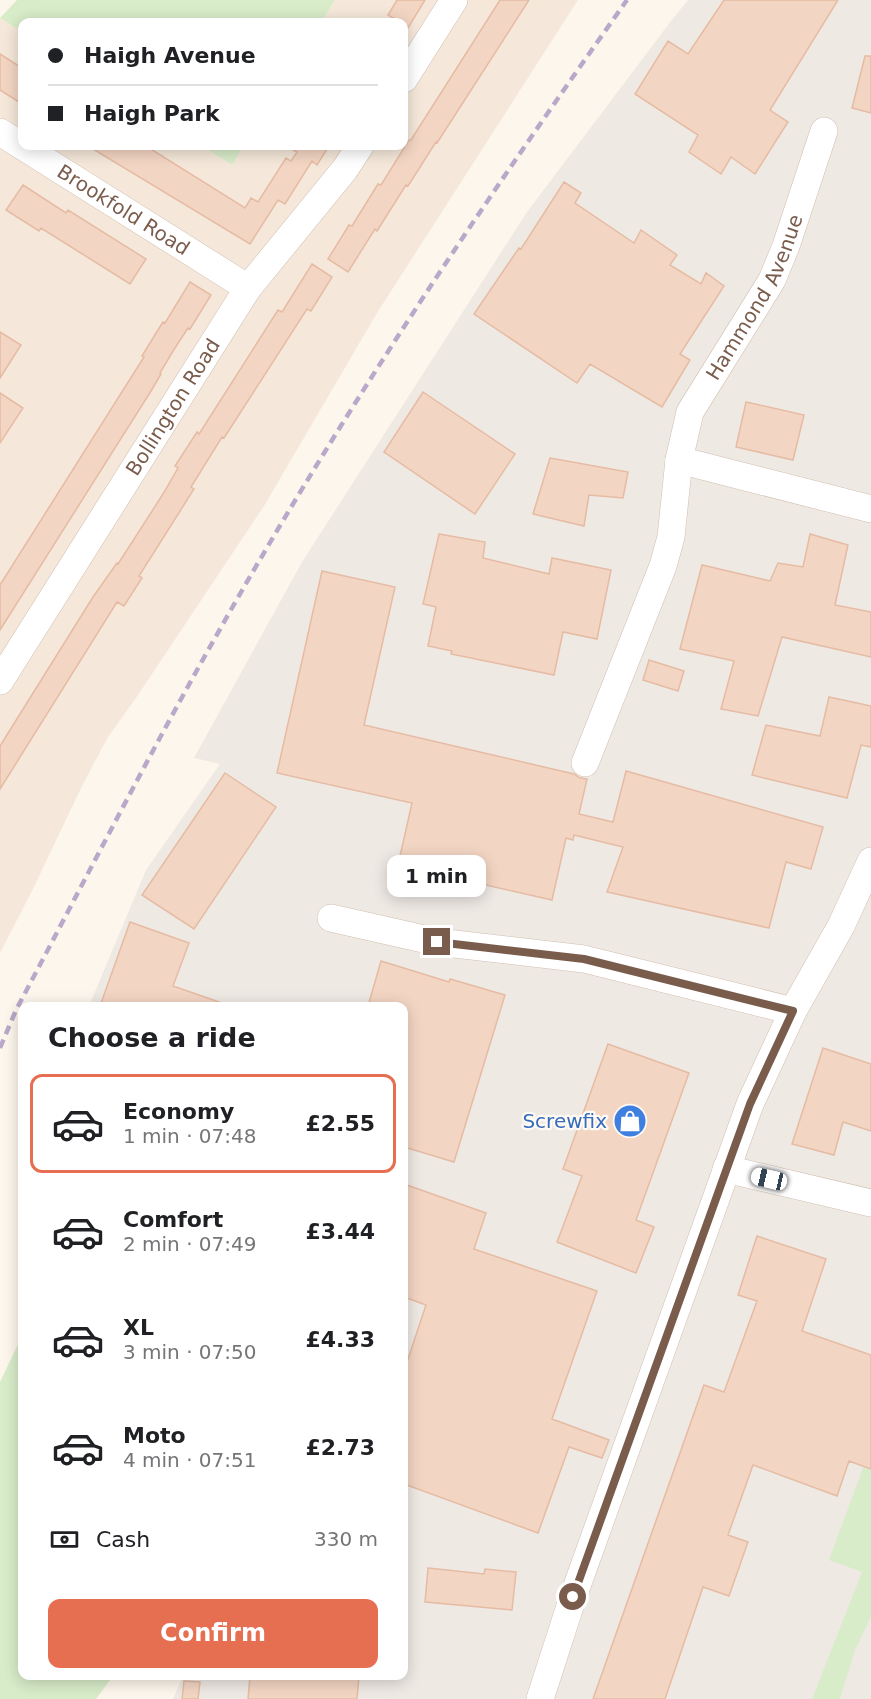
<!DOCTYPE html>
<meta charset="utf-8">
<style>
body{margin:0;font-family:"DejaVu Sans",sans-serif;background:#f6f6f6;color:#202124;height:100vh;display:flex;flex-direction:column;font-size:22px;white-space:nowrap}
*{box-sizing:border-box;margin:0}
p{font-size:20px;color:#757577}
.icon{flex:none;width:33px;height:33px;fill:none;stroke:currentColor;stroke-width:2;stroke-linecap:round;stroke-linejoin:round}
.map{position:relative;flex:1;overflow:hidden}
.sheet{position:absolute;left:18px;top:1002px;width:390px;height:678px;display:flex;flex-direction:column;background:#fff;border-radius:12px;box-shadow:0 3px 15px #0003}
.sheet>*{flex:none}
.top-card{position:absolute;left:18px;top:18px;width:390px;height:132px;border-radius:12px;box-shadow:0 3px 15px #0003;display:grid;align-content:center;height:132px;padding:0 30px;background:#fff}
.end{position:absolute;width:27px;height:27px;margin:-14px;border:8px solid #7a5c4d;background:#fff;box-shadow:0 0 0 3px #fff}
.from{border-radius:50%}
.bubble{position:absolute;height:42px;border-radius:12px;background:#fff;box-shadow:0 3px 15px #0003;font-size:20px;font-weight:700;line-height:42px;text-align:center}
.car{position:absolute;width:18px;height:36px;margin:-18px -9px;border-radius:8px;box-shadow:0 0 4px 2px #0007;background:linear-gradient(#fff 24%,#345 0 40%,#fff 0 76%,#345 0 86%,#fff 0)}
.top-card b{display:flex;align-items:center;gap:21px;height:57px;font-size:22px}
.top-card b+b{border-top:2px solid #e0e0e0}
.top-card i{width:15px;height:15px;background:#202124}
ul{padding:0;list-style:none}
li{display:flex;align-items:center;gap:18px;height:99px;margin:0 12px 9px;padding:0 18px;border:3px solid transparent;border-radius:12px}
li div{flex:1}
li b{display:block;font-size:22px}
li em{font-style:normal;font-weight:700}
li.active{border-color:#e76f51}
li>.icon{width:54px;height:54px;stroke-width:1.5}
h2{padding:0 30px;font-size:27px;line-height:72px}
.pay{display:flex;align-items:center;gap:15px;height:66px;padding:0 30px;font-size:22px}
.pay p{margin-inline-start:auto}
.primary-button{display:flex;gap:12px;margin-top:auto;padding:12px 30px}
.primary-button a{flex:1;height:69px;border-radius:12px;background:#e76f51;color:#fff;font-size:24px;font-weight:700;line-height:69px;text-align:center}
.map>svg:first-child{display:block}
.residential{fill:#f5e8da}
.industrial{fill:#efe9e4}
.green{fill:#d8ecc9}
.building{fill:#f3d5c3;stroke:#e6bba3;stroke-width:1.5}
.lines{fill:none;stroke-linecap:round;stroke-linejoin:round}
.minor-casing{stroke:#d1beb0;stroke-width:28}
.minor{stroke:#fff;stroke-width:27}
.rail{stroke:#b9a8c9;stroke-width:4.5;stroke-dasharray:9 6;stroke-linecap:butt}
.route{stroke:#7a5c4d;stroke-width:8}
.labels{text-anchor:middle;stroke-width:4.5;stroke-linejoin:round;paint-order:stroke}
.street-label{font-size:20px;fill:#7a5c4d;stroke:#fffaf3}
.shop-label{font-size:20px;fill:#366cbe;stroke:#fffaf3;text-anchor:end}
</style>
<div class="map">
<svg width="871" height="1699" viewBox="0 0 871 1699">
<rect width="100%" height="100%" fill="#fdf6ec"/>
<!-- residential -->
<path class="residential" d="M335 0H578L377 313 264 506 136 698 108 737 82 786 32 891 0 953V18L22 32V146H202L232 165 244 146H404V22H321Z"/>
<!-- industrial -->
<path class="industrial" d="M688 0H871V1699H173L183 1676H404V1006H89L146 870 220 764 194 758 302 562 527 212 671 21Z"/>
<!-- green -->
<path class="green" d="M17 0H335L321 22H22V32L0 18Z
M202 146H244L232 165Z
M22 1336V1676H113L96 1699H0V1382Z
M866 1460 871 1462V1617L855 1650 840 1699H812L862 1572 829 1560Z"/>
<!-- building -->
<path class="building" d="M397 0H425L408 28 404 25V22H399L388 15Z
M500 0H529L437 143 436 142 408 186 406 185 377 231 375 229 348 272 328 259 349 225 352 226 378 184 381 185 409 140H411Z
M724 0H838L770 110 788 122 755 174 731 157 721 174 689 152 698 135 635 94 668 41 688 54Z
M0 54 22 68V104L0 90Z
M865 56H871V113L852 108Z
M88 146H146L245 208 251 198 258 202 286 158 291 161 297 152 286 146H329L317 165 312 161 285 204 278 200 250 244Z
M564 182 581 193 575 203 634 243 641 230 677 255 670 265 701 284 706 273 724 286 680 354 690 360 662 407 590 364 577 383 474 314 519 248 521 249Z
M23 185 66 213 68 210 146 259 130 284 41 228 39 231 6 210Z
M312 264 332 277 311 311 307 309 224 438 222 437 191 487 194 489 139 576 142 578 124 606 117 602 0 789V746L93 597 117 563 118 564 163 494 178 468 175 466 197 432 199 434 278 310 282 312Z
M190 282 211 295 190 329 188 328 173 351 160 373 161 374 151 391 0 630V585L144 357 142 356 153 338 163 322 165 323Z
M0 332 21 345 0 378Z
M423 392 515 454 475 514 384 452Z
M0 393 23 408 0 443Z
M746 402 804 415 793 460 736 447Z
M550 458 628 472 623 498 589 495 584 526 533 514Z
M439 534 485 542 483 558 549 574 552 558 611 570 597 639 563 632 554 675 451 654 452 651 428 646 436 607 423 604Z
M810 534 848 545 835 605 871 612V657L782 637 758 716 721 709 734 661 680 649 702 565 770 581 778 563 803 567Z
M322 571 395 587 364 725 574 774 580 778 587 779 579 814 613 822 626 771 823 827 811 869 786 862 769 928 607 892 623 847 574 835 573 840 566 838 552 900 398 865 412 803 277 773Z
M649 660 684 671 678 691 643 680Z
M829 697 871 706V747L861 745 847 798 752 775 766 725 820 736Z
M225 773 276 807 194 929 142 895Z
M130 922 189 943 173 986 225 1004V1006H100Z
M381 961 449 982 450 979 505 995 454 1162 404 1147V1006H368Z
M608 1044 689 1073 636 1220 654 1227 636 1273 557 1242 582 1176 563 1169Z
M823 1048 871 1064V1131L843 1122 834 1155 792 1144Z
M404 1184 486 1213 474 1249 597 1291 552 1419 609 1440 602 1458 569 1447 538 1533 404 1484V1371L426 1305 404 1297Z
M757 1236 826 1259 802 1331 871 1355V1469L849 1461 837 1496 753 1465 728 1535 748 1542 729 1596 703 1587 665 1699H593L704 1385 724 1392 757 1301 738 1295Z
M428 1568 484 1574 485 1569 516 1572 512 1610 425 1602Z
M250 1676H359L357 1699H248Z
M184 1681 200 1682 198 1699H182Z"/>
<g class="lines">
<defs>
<g id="minor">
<path d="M404 79 454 0"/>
<path id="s1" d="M0 132 248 288"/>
<path d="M679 460 871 509"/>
<path id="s2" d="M0 681 248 288 345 169 360 146"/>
<path id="s3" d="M585 763 663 566 671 537 679 460 690 412 772 280 786 246 824 131"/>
<path d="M331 918 437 942 584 959 793 1011"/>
<path d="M726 1169 871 1203"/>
<path d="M540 1699 573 1597 750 1104 793 1011 841 926 871 861"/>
</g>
</defs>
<!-- minor casing -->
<use href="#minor" class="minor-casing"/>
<!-- minor -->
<use href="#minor" class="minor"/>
<!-- rail -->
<path class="rail" d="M0 1048 16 1010C82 886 146 760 215 638 339 417 481 206 627 0"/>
</g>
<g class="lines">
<!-- route -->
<path class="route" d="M437 942 584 959 793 1011 750 1104 573 1597"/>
</g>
<!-- icons -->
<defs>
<symbol id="shop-disc" viewBox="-11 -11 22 22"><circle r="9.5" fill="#3f7fe0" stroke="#fffaf3"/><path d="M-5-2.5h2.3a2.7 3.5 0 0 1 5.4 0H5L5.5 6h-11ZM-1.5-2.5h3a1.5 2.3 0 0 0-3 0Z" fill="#fff"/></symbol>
</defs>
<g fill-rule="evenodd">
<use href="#shop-disc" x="611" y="1102" width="38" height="38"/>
</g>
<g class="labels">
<!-- street labels -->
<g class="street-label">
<text dy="7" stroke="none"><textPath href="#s1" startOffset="146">Brookfold Road</textPath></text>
<text dy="7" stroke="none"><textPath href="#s3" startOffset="501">Hammond Avenue</textPath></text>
<text dy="7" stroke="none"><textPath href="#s2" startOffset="324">Bollington Road</textPath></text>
</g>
<!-- shop labels -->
<g class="shop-label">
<text x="607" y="1128">Screwfix</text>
</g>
</g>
</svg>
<i class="end from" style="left:573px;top:1597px"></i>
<i class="end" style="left:437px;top:942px"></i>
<div class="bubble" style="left:387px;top:855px;width:99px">1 min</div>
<i class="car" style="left:769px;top:1179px;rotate:283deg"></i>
<div class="top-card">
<b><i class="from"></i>Haigh Avenue</b>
<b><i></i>Haigh Park</b>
</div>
<section class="sheet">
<h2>Choose a ride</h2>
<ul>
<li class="active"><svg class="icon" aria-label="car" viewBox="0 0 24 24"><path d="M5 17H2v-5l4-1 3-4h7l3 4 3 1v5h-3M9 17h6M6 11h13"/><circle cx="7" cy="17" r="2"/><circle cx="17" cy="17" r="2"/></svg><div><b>Economy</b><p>1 min · 07:48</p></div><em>£2.55</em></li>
<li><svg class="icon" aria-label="car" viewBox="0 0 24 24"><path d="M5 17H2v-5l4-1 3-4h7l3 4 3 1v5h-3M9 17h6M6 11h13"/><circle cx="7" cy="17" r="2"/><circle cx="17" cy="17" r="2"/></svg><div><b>Comfort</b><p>2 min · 07:49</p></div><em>£3.44</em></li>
<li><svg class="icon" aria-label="car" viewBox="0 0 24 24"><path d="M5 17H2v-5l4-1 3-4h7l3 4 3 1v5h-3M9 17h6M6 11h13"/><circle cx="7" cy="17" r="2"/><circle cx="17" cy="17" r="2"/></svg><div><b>XL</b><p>3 min · 07:50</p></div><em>£4.33</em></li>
<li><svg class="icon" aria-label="car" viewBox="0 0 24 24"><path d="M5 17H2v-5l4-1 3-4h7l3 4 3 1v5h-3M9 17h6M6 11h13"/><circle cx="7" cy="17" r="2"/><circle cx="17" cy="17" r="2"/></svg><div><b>Moto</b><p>4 min · 07:51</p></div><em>£2.73</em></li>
</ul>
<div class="pay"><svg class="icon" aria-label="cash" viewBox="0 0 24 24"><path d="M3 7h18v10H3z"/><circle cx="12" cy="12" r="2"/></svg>Cash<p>330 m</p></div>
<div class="primary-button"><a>Confirm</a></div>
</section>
</div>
